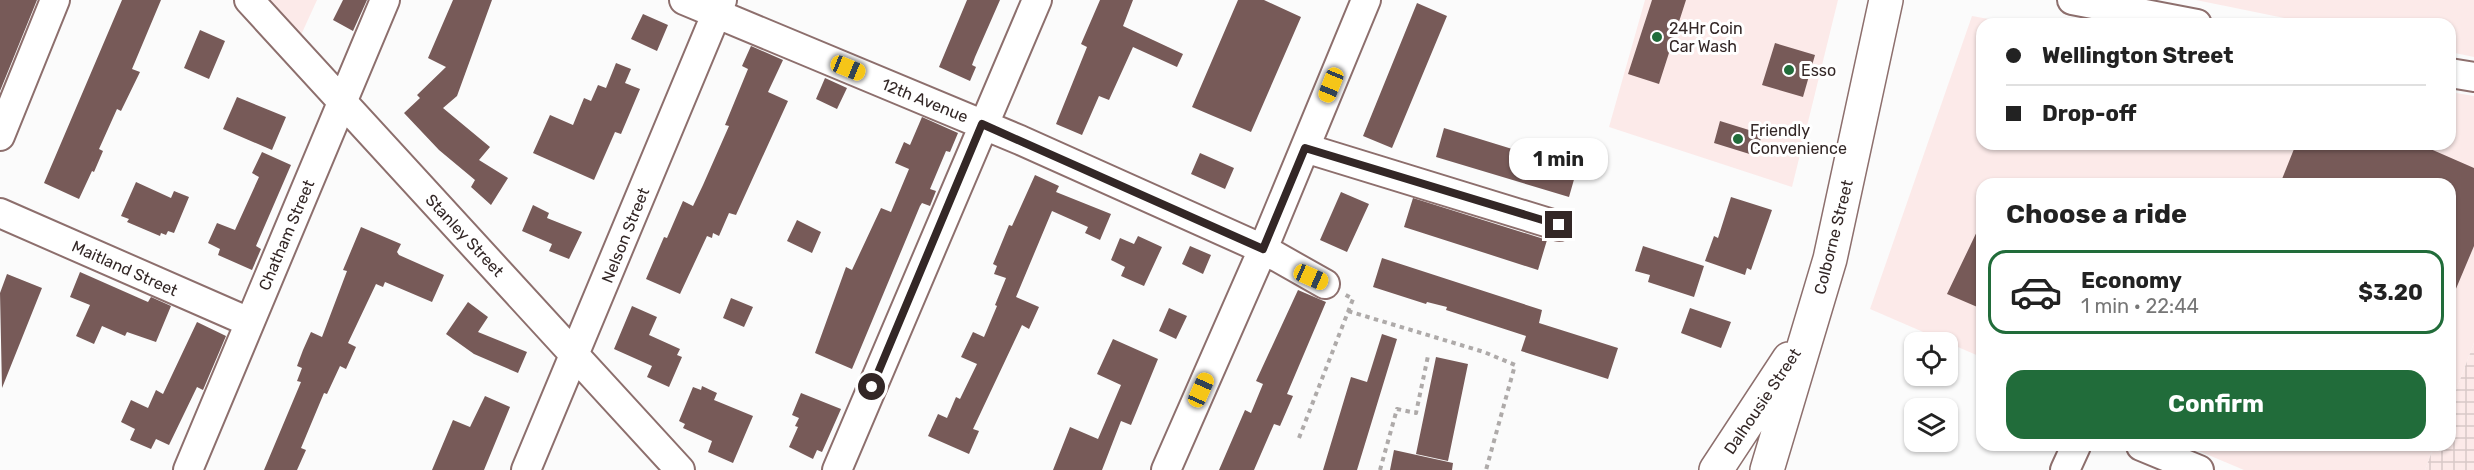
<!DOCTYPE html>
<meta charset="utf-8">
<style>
body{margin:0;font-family:Rubik,sans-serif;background:#f6f6f6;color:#222;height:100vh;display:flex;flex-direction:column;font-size:22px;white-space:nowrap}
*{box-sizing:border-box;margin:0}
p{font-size:20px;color:#767676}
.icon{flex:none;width:33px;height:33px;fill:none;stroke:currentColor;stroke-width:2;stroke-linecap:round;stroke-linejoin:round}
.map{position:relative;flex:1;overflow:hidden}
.side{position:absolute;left:1976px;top:178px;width:480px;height:273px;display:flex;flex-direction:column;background:#fff;border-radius:18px;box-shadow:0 2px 4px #0004}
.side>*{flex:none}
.guide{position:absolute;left:1976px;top:18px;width:480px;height:132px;border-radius:18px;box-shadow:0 2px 4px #0004;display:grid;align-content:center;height:132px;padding:0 30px;background:#fff}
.fabs{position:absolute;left:1904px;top:332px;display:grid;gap:12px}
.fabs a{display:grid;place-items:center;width:54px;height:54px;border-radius:12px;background:#fff;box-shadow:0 2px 4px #0004;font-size:30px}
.end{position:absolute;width:27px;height:27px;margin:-14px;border:8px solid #332726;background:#fff;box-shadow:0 0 0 3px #fff}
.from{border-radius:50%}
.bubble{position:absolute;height:42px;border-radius:18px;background:#fff;box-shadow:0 2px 4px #0004;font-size:20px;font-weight:700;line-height:42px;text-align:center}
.car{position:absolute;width:18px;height:36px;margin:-18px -9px;border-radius:8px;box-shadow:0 0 4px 2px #0007;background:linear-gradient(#f5c518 24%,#345 0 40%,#f5c518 0 76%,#345 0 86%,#f5c518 0)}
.guide b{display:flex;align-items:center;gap:21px;height:57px;font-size:22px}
.guide b+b{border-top:2px solid #e0e0e0}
.guide i{width:15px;height:15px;background:#222}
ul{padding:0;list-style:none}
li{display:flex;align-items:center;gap:18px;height:84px;margin:0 12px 9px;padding:0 18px;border:3px solid transparent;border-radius:18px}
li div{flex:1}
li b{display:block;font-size:22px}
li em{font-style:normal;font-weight:700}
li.selected{border-color:#216c3a}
li>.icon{width:54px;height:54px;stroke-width:1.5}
h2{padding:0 30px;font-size:27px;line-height:72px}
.cta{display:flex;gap:12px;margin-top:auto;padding:12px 30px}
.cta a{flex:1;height:69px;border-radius:18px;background:#216c3a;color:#fff;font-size:24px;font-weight:700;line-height:69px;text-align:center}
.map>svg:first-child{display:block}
.built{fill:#fceae9}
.industrial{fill:url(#industrial-grid)}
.building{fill:#775a58}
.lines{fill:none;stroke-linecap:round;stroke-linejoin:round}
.minor-casing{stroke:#8d6f6d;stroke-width:32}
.major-casing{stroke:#8d6f6d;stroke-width:36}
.path{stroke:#aeaaa9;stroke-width:4;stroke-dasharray:4.5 4.5;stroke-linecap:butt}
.minor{stroke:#fff;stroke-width:28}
.major{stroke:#fff;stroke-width:33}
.route{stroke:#332726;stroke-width:8}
.poi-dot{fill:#216c3a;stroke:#fff;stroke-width:2}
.labels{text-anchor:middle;stroke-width:6;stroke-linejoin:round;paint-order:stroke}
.poi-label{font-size:16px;fill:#332726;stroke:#fff;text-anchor:start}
.street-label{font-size:16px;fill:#332726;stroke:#fff}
</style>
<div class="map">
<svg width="2474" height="470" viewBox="0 0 2474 470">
<defs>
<pattern id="industrial-grid" width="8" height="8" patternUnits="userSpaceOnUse" patternTransform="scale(1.5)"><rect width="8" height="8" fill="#fceae9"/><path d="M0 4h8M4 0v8" fill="none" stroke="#d8c9c8"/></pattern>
</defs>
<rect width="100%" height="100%" fill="#fbfbfb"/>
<!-- built -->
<path class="built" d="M267 0H317L301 35Z
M1645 0H1838L1792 187 1609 127Z
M2196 0H2474V57L2450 52V24H2314Z
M1972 16 2016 24H1982V144H2450V92L2474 96V343L2450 406V184H1982L1981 357 1870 309Z
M2187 446H2434L2425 470H2244Z"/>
<!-- industrial -->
<path class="industrial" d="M2474 343V470H2425L2434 446H2450V406Z"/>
<!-- building -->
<path class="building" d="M0 0H37L0 91Z
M122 0H161L132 69 140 72 121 111 117 109 99 149 103 151 94 172 92 171 79 199 44 183Z
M343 0H367L353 31 333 20Z
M453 0H492L457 96 443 108 490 147 479 160 508 178 491 205 471 187 475 180 439 150 404 113 420 98 417 95 446 67 428 58Z
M967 0H1000L975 57 972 65 976 67 970 81 939 67Z
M1100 0H1133L1123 26 1183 54 1177 67 1133 47 1109 100 1099 96 1082 135 1056 124 1087 47 1081 44Z
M1238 0H1264L1301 17 1251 132 1192 107Z
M1652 0H1686L1659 84 1628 74Z
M1417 3 1447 16 1392 148 1363 136Z
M643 14 668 25 657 51 631 39Z
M200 30 225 41 209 79 184 68Z
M1775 43 1815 55 1803 97 1762 85Z
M751 46 783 60 768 92 788 101 736 215 729 213 719 236 713 233 712 238 707 236 680 294 646 279 664 237 667 238 683 201 693 206 703 185 729 126 725 125 748 69 742 66Z
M616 63 631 69 625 83 640 89 621 134 615 132 594 180 533 153 550 115 573 125 584 98 591 101 598 85 606 88Z
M825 78 847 88 837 109 816 99Z
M237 97 286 117 272 150 223 129Z
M922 117 958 133 950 152 946 151 930 189 936 191 930 206 922 203 920 206 852 369 815 353 846 267 852 270 881 208 891 212 909 169 895 163 904 142 910 145Z
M1720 121 1762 134 1756 156 1714 143Z
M1444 128 1577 169 1569 197 1436 157Z
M2296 144H2419L2474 168V246L2450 303V184H2280Z
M262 152 291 165 256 246 261 249 252 270 218 255 220 249 208 243 217 223 235 230 259 177 252 173Z
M1200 153 1234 168 1225 189 1191 174Z
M1035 175 1059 186 1056 192 1111 214 1100 240 1085 233 1088 227 1052 211 1016 297 1039 307 1029 329 1022 325 973 429 979 431 969 454 928 436 938 414 947 418 956 397 960 399 977 364 961 357 973 332 984 337 997 306 995 305 1006 278 994 274 997 266 993 264 1009 225 1012 226Z
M136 182 171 198 174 191 189 197 174 233 168 231 166 235 161 233 160 236 127 222 129 219 121 216Z
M1341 192 1369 204 1347 252 1320 240Z
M1731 197 1772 210 1751 270 1747 268 1745 275 1705 261 1714 236 1718 238Z
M1413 198 1547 240 1538 270 1404 227Z
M533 205 549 213 547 218 582 232 569 259 549 251 552 244 522 231Z
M797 220 821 232 812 253 787 241Z
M1982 221V309L1947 294Z
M361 227 401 244 397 252 399 255 444 275 432 302 385 282 383 287 376 284 348 343 356 347 346 369 340 366 327 394 324 393 301 448 306 450 297 470H264L301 382 297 381 302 368 297 366 303 350 311 332 322 337 347 271 343 270Z
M1138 236 1162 247 1144 286 1121 276 1125 267 1111 260 1120 238 1134 244Z
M1190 246 1211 255 1203 274 1182 264Z
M1643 246 1704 266 1694 297 1648 282 1650 275 1635 271Z
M1382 258 1542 310 1539 323 1618 348 1608 379 1521 351 1526 336 1446 310 1447 307 1427 302 1426 304 1373 287Z
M80 272 148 302 151 297 171 306 156 342 127 332 125 336 102 326 94 344 76 336 90 305 70 297Z
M7 274 42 288 2 388 0 293Z
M1298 290 1326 302 1287 394 1293 396 1280 426 1274 424 1254 470H1219L1245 410 1251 413 1263 384 1256 381Z
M731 298 753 307 744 327 723 318Z
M468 302 488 317 478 332 527 352 518 373 474 354 446 334Z
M632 306 657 317 649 335 680 349 677 355 682 357 669 387 647 377 652 366 614 349Z
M1169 308 1187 316 1176 339 1159 331Z
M1690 308 1731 322 1721 348 1681 333Z
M197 322 226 336 203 390 197 387 169 445 156 439 151 449 130 440 135 429 121 422 131 400 148 408 156 390 163 394Z
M1382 334 1397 339 1357 470H1323L1351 377 1367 382Z
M1113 339 1158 359 1131 425 1121 421 1102 470H1053L1070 427 1098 439 1121 385 1097 374Z
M1436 357 1468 364 1448 461 1416 454Z
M702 386 717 393 714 400 753 416 733 463 708 452 712 441 683 428 685 424 679 421 693 387 701 390Z
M801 393 841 409 822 452 817 450 813 459 789 447 798 427 795 426 799 418 792 415Z
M485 396 510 407 484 470H432L453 420 470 427Z
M1394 450 1453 463 1452 470H1390Z"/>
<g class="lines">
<defs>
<path id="minor" d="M249 0 680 470
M684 0 1020 140 1263 249 1325 284
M2072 0 2197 24
M2450 73 2474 77
M0 136 55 0
M1305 148 1559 226
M0 213 249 322
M2141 446 2199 470
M188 470 385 0
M526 470 722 0
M837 470 1037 0
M1166 470 1263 249 1366 0
M2065 470 2076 446"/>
<path id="major" d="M1716 470 1789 359
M1767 470 1830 259 1886 0"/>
</defs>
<!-- minor casing -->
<use href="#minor" class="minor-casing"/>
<!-- major casing -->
<use href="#major" class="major-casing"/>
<!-- path -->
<path class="path" d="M1348 311 1484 352 1515 365 1486 470
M1299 438 1353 299 1344 294
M1380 470 1397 409 1416 413 1428 356"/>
<!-- minor -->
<use href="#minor" class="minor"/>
<!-- major -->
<use href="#major" class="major"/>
</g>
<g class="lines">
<!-- route -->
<path class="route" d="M872 387 982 124 1263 249 1305 148 1559 225"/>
</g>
<!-- markers -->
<g class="poi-dot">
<circle cx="1657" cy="37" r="6"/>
<circle cx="1789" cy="70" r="6"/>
<circle cx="1738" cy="139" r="6"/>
</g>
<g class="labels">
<!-- poi labels -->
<g class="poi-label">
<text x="1669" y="34">24Hr Coin<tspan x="1669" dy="18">Car Wash</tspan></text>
<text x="1801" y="76">Esso</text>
<text x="1750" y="136">Friendly<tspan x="1750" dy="18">Convenience</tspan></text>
</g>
<!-- street labels -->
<g class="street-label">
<text transform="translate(925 100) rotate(22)" y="6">12th Avenue</text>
<text transform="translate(286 235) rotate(-67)" y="6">Chatham Street</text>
<text transform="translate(465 235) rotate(47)" y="6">Stanley Street</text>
<text transform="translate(625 235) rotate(-68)" y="6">Nelson Street</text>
<text transform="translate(1833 237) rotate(-76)" y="6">Colborne Street</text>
<text transform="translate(125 268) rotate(24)" y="6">Maitland Street</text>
<text transform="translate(1762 401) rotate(-56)" y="6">Dalhousie Street</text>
</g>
</g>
</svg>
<div class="fabs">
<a><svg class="icon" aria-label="locate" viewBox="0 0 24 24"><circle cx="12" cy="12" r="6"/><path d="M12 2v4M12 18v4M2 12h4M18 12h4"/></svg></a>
<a><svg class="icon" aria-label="layers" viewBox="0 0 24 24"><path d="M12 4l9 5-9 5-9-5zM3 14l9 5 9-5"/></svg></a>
</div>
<i class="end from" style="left:872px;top:387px"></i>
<i class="end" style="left:1559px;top:225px"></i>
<div class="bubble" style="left:1509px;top:138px;width:99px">1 min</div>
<i class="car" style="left:848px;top:68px;rotate:112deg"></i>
<i class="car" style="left:1331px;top:85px;rotate:202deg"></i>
<i class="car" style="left:1311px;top:277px;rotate:114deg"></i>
<i class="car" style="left:1201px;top:390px;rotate:24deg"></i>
<div class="guide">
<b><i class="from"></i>Wellington Street</b>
<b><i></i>Drop-off</b>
</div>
<section class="side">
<h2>Choose a ride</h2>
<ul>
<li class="selected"><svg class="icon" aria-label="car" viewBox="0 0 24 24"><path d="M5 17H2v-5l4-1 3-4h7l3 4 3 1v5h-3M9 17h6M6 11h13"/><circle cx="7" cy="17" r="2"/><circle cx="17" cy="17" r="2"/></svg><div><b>Economy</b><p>1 min · 22:44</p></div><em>$3.20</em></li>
</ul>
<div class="cta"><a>Confirm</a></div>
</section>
</div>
